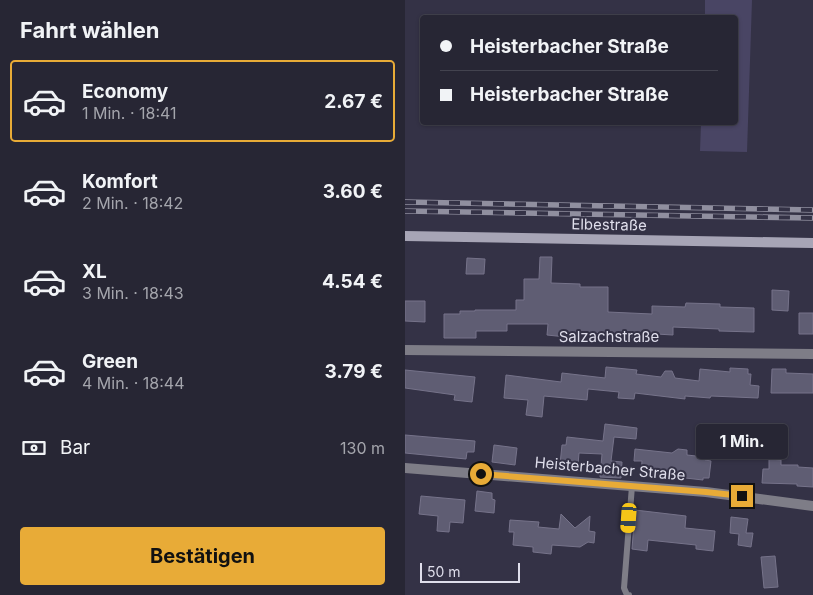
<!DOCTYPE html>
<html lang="de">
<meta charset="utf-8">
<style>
body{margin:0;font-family:Inter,sans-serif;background:#2f2e3c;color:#f1f3f6;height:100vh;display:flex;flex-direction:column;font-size:19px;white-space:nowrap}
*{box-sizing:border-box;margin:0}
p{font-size:16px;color:#a4a5ac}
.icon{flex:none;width:28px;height:28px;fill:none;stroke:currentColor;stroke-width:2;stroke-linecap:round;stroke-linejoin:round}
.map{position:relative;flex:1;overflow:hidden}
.panel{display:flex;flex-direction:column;background:#272634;width:405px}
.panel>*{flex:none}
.hud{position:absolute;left:15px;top:15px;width:318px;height:110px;border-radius:5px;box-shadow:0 1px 4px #0004,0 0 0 1px #43434f;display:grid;align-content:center;height:110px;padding:0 20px;background:#272634}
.scale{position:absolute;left:15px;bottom:12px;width:100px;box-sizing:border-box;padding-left:5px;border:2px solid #dfdeeb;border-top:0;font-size:14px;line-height:18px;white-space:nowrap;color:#dfdeeb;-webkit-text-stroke:4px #343246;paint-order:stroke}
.end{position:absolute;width:22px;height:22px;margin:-11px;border:6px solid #e8ab37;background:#111;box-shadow:0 0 0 2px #111}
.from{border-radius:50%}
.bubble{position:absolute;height:35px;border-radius:5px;background:#272634;box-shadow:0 1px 4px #0004,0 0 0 1px #43434f;font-size:16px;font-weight:700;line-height:35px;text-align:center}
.car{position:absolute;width:15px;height:30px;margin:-15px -8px;border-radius:6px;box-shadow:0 0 4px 1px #0007;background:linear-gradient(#f5c518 24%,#345 0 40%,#f5c518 0 76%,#345 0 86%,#f5c518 0)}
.hud b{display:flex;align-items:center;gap:18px;height:48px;font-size:19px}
.hud b+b{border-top:1px solid #43434f}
.hud i{width:12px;height:12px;background:#f1f3f6}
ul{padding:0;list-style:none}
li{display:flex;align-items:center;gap:15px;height:82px;margin:0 10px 8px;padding:0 10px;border:2px solid transparent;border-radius:5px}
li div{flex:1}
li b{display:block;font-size:19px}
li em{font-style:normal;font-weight:700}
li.on{border-color:#e8ab37}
li>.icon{width:45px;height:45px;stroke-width:1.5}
h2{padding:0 20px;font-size:22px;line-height:60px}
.pay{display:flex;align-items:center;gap:12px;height:55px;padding:0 20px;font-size:19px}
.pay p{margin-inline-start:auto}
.cta{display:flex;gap:10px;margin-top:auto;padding:10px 20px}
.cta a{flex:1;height:58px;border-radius:5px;background:#e8ab37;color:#111;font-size:20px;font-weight:700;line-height:58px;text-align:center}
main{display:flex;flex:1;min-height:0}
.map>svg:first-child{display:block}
.green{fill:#494564}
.building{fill:#5f5d73;stroke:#76738a}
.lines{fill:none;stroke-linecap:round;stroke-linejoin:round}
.lane{stroke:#7e7d87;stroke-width:6}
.street{stroke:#7e7d87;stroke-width:10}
.secondary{stroke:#a7a5b6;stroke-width:10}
.rail-casing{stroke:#908f9f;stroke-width:5.5}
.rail{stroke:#343246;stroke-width:4;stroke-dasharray:11;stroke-linecap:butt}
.route{stroke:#e8ab37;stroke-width:6}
.labels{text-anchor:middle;stroke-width:4;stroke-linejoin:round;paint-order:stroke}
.street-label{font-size:15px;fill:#dfdeeb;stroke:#343246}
</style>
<main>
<section class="panel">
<h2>Fahrt wählen</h2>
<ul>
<li class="on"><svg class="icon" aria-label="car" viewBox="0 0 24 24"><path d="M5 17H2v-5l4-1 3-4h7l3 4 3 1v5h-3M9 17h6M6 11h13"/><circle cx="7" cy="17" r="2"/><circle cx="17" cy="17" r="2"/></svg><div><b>Economy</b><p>1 Min. · 18:41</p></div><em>2.67 €</em></li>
<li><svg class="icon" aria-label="car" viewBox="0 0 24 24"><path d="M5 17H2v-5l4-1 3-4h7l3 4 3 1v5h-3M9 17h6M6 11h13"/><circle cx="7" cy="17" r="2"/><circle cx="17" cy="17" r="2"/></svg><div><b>Komfort</b><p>2 Min. · 18:42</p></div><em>3.60 €</em></li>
<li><svg class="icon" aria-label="car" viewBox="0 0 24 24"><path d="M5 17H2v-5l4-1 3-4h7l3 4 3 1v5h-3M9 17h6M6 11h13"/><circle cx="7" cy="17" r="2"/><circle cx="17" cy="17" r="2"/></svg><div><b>XL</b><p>3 Min. · 18:43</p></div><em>4.54 €</em></li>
<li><svg class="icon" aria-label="car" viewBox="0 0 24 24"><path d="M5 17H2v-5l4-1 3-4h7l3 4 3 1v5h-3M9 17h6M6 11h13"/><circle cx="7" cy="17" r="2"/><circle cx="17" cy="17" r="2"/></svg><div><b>Green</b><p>4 Min. · 18:44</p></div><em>3.79 €</em></li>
</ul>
<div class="pay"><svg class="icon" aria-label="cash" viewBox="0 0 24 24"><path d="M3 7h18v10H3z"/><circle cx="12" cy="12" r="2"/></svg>Bar<p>130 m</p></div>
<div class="cta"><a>Bestätigen</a></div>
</section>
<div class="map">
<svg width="408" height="595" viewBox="0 0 408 595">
<rect width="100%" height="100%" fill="#343246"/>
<!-- green -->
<path class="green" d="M300 0H347L342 152 295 151 296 123 330 122V18L300 17Z"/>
<!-- building -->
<path class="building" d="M135 257H147L146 283 175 284V287H203V312L247 314V306L280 307 281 303 315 304V307L349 308V332L314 331V329L268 327V335L234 333V338L212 337 213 333 173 332 172 339H161V337L142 335 143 324H102V331H71V338H39V314H55V311H70V310H111V300H119V279H134Z
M62 258 80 259 79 274H61Z
M367 290 384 291 383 311 367 310Z
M0 301H20V322L0 321Z
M394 313H408V334H394Z
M201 367 232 370 231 374 256 377 260 371H267L270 378 294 381 295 369 325 372V368L343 369V374H346L345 385 354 386 353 398 306 396 305 398 280 396V399L230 393 229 399 213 398 214 392 183 389 182 400 139 396 137 417 121 415 123 400 99 398 101 375 156 382 157 373 200 378Z
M367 369H381V373L408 374V393H366Z
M0 370 70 377 67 402 49 400 50 395 0 388Z
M200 424 232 428 231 439 209 437 206 461 217 462 216 478 195 477 197 454 174 453 173 465 155 464 157 445H161L162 437 198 441Z
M0 435 70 441 69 452H62L61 459 0 453Z
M89 445 112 448 110 465 87 462Z
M230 449 267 453 273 449 282 450V455L300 457V460L306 461 304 478H298V480L236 473 237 461H229Z
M364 459 376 460V465H393V467L408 468V487L392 486V484L357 483 358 469H364Z
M72 491 87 493V499L90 500 89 513 70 511Z
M16 496 60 500 58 523 45 522 44 532 32 531 33 516 14 514Z
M230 510 281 516 280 528 310 531 308 551 291 549V545L243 540 242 551 227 549Z
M156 514 170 528 185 516 184 531 190 532 189 543 183 542 175 547 147 545 146 554 128 552V547L108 545 109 532H104L105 520 134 522 133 527 154 529Z
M326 517 343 519 341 533H348L346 547 333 545 334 534 325 533Z
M370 556 373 587 359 588 356 557Z"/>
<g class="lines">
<!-- lane -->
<path class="lane" d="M224 595H222L219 588 227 486"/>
<!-- street -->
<path class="street" d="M0 350 408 354
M0 468 301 492 408 506"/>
<!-- secondary -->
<path class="secondary" d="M0 236 408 243"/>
<defs>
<path id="rail" d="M0 202 408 210
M0 211 408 218"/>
</defs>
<!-- rail casing -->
<use href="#rail" class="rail-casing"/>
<!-- rail -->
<use href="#rail" class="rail"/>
</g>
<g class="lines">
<!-- route -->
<path class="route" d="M76 474 301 492 337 496"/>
</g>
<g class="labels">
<!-- street labels -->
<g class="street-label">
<text transform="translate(204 225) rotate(1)" y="5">Elbestraße</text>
<text x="204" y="342">Salzachstraße</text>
<text transform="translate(205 469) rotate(5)" y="5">Heisterbacher Straße</text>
</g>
</g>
</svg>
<div class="scale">50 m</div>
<i class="end from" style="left:76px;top:474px"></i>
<i class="end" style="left:337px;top:496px"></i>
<div class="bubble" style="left:291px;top:424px;width:92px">1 Min.</div>
<i class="car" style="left:224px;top:518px;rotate:184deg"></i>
<div class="hud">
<b><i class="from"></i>Heisterbacher Straße</b>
<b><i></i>Heisterbacher Straße</b>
</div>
</div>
</main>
